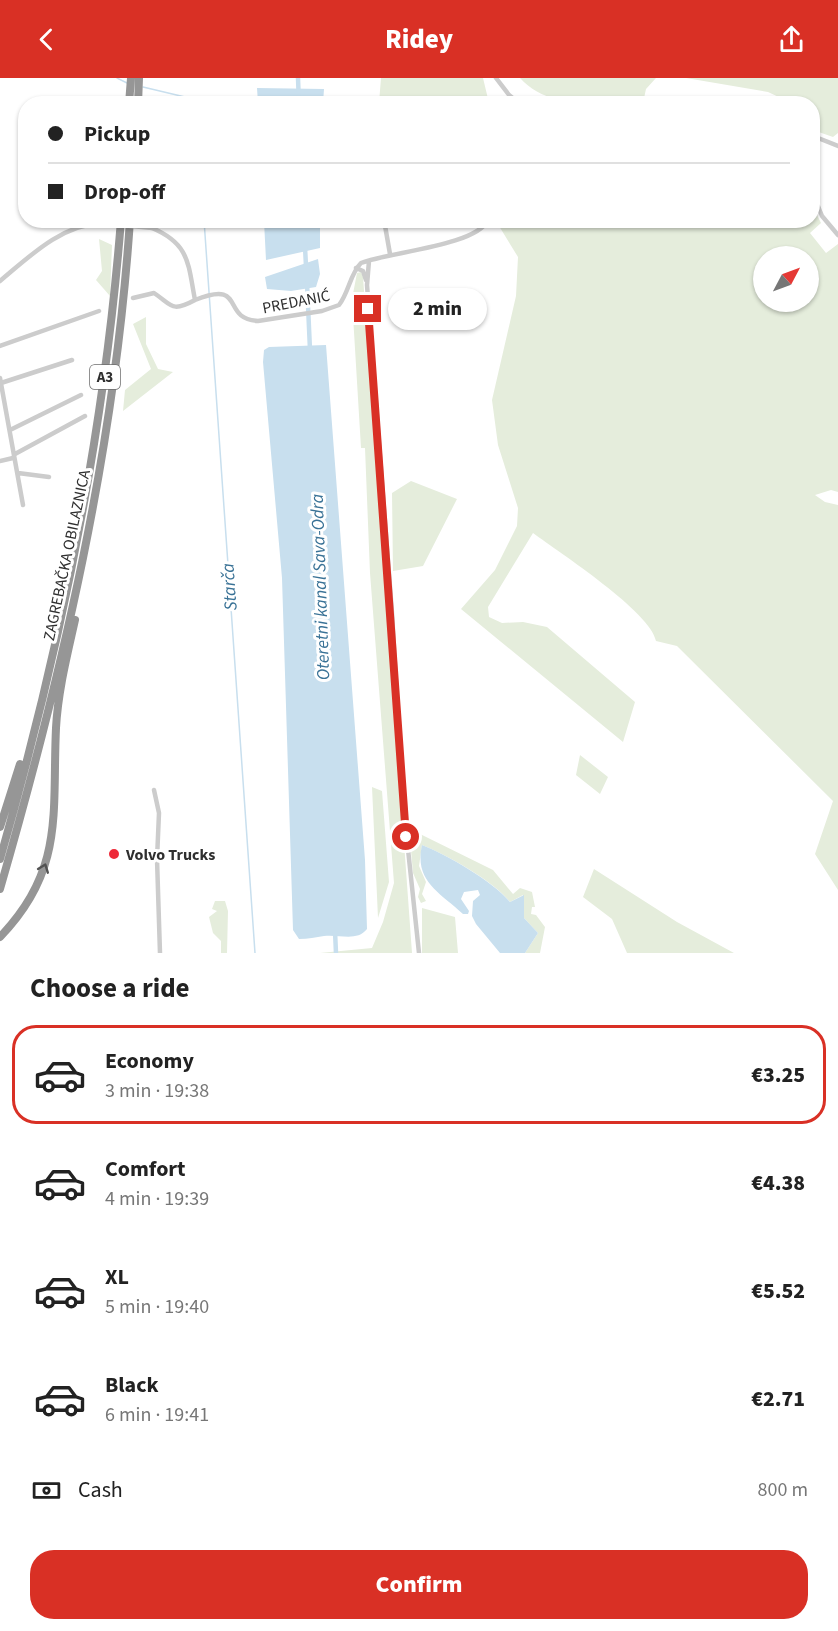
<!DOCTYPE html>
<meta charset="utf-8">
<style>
body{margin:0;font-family:"Source Sans 3",sans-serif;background:#f2f2f2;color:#222;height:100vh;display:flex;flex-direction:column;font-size:22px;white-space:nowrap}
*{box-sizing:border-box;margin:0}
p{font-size:20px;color:#767676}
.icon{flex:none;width:33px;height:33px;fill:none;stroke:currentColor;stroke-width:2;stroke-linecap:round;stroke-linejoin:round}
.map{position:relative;height:875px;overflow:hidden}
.drawer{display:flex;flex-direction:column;background:#fff;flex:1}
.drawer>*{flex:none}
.guide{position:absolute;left:18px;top:18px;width:802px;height:132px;border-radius:24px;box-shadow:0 2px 4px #0004;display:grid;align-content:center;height:132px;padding:0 30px;background:#fff}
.needle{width:39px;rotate:49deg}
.buttons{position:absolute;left:753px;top:168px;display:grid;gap:12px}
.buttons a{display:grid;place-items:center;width:66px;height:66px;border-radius:50%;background:#fff;box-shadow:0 2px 4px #0004;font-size:30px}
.end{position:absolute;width:27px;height:27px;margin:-14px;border:8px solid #d93025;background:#fff;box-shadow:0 0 0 3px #fff}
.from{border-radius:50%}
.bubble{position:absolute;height:42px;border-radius:21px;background:#fff;box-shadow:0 2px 4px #0004;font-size:20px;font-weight:800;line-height:42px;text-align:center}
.guide b{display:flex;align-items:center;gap:21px;height:57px;font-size:22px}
.guide b+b{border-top:2px solid #e0e0e0}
.guide i{width:15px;height:15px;background:#222}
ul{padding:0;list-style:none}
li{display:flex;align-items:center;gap:18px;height:99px;margin:0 12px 9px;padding:0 18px;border:3px solid transparent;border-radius:24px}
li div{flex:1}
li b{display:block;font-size:22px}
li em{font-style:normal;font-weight:800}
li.active{border-color:#d93025}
li>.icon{width:54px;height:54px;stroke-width:1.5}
h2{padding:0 30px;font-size:27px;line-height:72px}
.pay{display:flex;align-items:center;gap:15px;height:66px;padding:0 30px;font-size:22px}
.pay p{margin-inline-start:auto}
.action{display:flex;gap:12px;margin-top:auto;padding:12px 30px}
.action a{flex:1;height:69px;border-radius:24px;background:#d93025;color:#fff;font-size:24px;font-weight:800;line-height:69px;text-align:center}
header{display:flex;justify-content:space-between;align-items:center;height:78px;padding:0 30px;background:#d93025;color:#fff;font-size:27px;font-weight:800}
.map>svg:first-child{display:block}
.green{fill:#e5eddc;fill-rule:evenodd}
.water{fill:#c8dfee}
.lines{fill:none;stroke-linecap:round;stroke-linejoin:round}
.stream{stroke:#c8dfee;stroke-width:1.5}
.canal{stroke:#c8dfee;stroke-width:4.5}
.street{stroke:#ccc;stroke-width:4.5}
.highway{stroke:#969696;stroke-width:8}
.street-bridge{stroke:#ccc;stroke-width:4.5}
.oneway{stroke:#535353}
.route{stroke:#d93025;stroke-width:8}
.poi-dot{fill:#ee2938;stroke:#fff;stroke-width:2}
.labels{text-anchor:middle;stroke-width:6;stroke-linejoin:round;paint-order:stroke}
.shield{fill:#fff;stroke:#6d6d6d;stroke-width:1.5}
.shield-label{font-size:15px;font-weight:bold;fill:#2f2f2f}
.street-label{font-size:16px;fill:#2f2f2f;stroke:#fff}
.poi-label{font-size:16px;font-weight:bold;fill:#2f2f2f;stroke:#fff;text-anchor:start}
.water-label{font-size:18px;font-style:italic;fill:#397296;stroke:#fff}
</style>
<header><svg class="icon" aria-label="back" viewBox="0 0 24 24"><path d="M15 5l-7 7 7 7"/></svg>Ridey<svg class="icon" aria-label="share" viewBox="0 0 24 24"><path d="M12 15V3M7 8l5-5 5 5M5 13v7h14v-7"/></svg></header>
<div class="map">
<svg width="838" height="875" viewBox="0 0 838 875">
<rect width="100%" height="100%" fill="#fff"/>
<!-- green -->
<path class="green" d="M381 0H483L489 25H379Z
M520 0H656L646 11 643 25C603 26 550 33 520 0Z
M686 0H838V55L833 59 813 52V26L783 25V21L768 14Z
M813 129 821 145 810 155 826 175 838 166V414L831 412 815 417 825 424 838 427V812L815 776 833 723 677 568 656 563C651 534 560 475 533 455L488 529 489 539 502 545 523 544 547 549 635 624 623 664 461 531 495 492 517 448 518 430 498 367 492 322 516 218 518 179 496 143 813 142ZM764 178H808V224H764Z
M99 161 112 167 110 218 96 202 102 193Z
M361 194 363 199 412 875H320L372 870 383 844 394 805 370 495 365 370H361L352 221 357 195Z
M146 239V266L158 291 173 294 123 333 125 312 151 291 133 246Z
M411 403 457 421 423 488 393 493 392 415Z
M580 677 608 699 600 716 576 697Z
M372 709 382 713 389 804 378 840Z
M416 754 493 792 513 816 520 810 532 814 535 829H532L531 836 536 837 545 849 540 875H525L538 855 524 840 523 817 510 824C495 804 446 776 422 767L419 788 426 804 422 816 426 823 421 825 418 819 420 811 413 795 410 761Z
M594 791 677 844 734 875H627L612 841 583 819Z
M215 823H225L228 833 227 875H221V863L213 855 209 839 217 833 212 831Z
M422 830 455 839 458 875H422Z"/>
<!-- water -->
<path class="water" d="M257 10 324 11 323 25H258Z
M264 143H320V170L266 182Z
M318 181 320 196 316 209 291 213 267 211 265 199Z
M326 267 365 782 367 851C357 864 339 856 324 858 316 859 308 861 299 861L293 852 282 500 263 284 264 272 269 269Z
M422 767C446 776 494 804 510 824L524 817V840L538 855 525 875H500L476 846 472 838 473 823 480 817 478 812 464 814 461 821 469 833 468 836H463C439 814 414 803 422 767Z"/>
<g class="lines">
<!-- stream -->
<path class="stream" d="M117 0 127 5
M143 9 185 19 194 26
M204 142 255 875"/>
<!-- canal -->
<path class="canal" d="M298 0 299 26
M305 169 306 188
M307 205 310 272
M335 853 336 875"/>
<!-- street -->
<path class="street" d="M496 0 509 17 520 26
M813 58 838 68
M813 75 817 59
M813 116 822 138 838 157
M384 142 390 176
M152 150C190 166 188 186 195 222 247 201 220 241 258 243L322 233 339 227C349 214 350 196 361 185 389 174 476 168 488 142
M369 183 367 207 392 535 403 724 419 875
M356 190 363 193 366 202
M0 203C30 178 60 148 100 145
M133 220 154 215C172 227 171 235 195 222
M0 268 99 233
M0 300 23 427
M1 305 72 282
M10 352 81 317
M0 383 13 380 15 376 85 338
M18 395 49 399
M154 712 159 735 157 781 160 875"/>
<!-- highway -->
<path class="highway" d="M129 26 131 0
M138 26 139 0
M0 749 20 686
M0 781C60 572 104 359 121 142
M0 811C63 593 115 369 130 142
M0 859C65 792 52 734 56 650 58 613 67 578 75 542"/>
<!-- street-bridge -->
<path class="street-bridge" d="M100 145 152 150"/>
</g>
<!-- one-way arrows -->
<defs><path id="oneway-chevron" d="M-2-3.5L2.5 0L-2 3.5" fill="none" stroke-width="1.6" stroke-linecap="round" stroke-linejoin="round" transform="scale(1.5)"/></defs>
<use class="oneway" href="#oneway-chevron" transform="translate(44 790) rotate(-69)"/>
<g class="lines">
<!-- route -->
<path class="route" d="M368 231 406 759"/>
</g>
<!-- markers -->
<circle class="poi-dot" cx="114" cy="776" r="6"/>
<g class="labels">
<!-- shield labels -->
<rect class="shield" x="90" y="287" width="30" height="24" rx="4.5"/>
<g class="shield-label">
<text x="105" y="304">A3</text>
</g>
<!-- street labels -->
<g class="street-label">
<text transform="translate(296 223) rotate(-11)" y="6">PREDANIĆ</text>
<text transform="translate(66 477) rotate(-78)" y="6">ZAGREBAČKA OBILAZNICA</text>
</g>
<!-- poi labels -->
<g class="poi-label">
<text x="126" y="782">Volvo Trucks</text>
</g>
<!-- water labels -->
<g class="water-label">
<text transform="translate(229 509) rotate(-94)" y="6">Starča</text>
<text transform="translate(320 509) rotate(-92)" y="6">Oteretni kanal Sava-Odra</text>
</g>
</g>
</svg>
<div class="buttons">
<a><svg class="needle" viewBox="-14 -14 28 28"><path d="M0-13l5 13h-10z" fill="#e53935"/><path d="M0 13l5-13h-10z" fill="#767676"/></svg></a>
</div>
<i class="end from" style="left:406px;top:759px"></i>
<i class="end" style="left:368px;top:231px"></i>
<div class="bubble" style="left:388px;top:210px;width:99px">2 min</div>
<div class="guide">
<b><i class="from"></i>Pickup</b>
<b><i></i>Drop-off</b>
</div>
</div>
<section class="drawer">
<h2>Choose a ride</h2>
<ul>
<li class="active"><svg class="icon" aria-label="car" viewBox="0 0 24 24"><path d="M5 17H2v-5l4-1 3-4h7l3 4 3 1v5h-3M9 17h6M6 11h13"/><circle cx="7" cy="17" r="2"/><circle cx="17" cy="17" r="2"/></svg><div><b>Economy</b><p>3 min · 19:38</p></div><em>€3.25</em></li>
<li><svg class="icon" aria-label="car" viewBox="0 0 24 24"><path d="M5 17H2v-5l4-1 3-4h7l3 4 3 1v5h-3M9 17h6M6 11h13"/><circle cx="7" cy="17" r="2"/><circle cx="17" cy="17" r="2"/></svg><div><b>Comfort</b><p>4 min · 19:39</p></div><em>€4.38</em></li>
<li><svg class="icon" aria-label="car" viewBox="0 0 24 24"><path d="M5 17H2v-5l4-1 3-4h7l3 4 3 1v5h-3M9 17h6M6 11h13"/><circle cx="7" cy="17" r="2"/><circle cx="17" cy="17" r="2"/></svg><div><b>XL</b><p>5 min · 19:40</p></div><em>€5.52</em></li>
<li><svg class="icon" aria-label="car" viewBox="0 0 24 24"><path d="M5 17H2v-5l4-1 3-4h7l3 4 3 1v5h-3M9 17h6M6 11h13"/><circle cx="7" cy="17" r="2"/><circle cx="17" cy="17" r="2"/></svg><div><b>Black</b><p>6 min · 19:41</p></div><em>€2.71</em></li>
</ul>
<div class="pay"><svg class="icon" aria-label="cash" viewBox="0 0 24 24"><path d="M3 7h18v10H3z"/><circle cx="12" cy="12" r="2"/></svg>Cash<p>800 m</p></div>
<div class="action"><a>Confirm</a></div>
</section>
